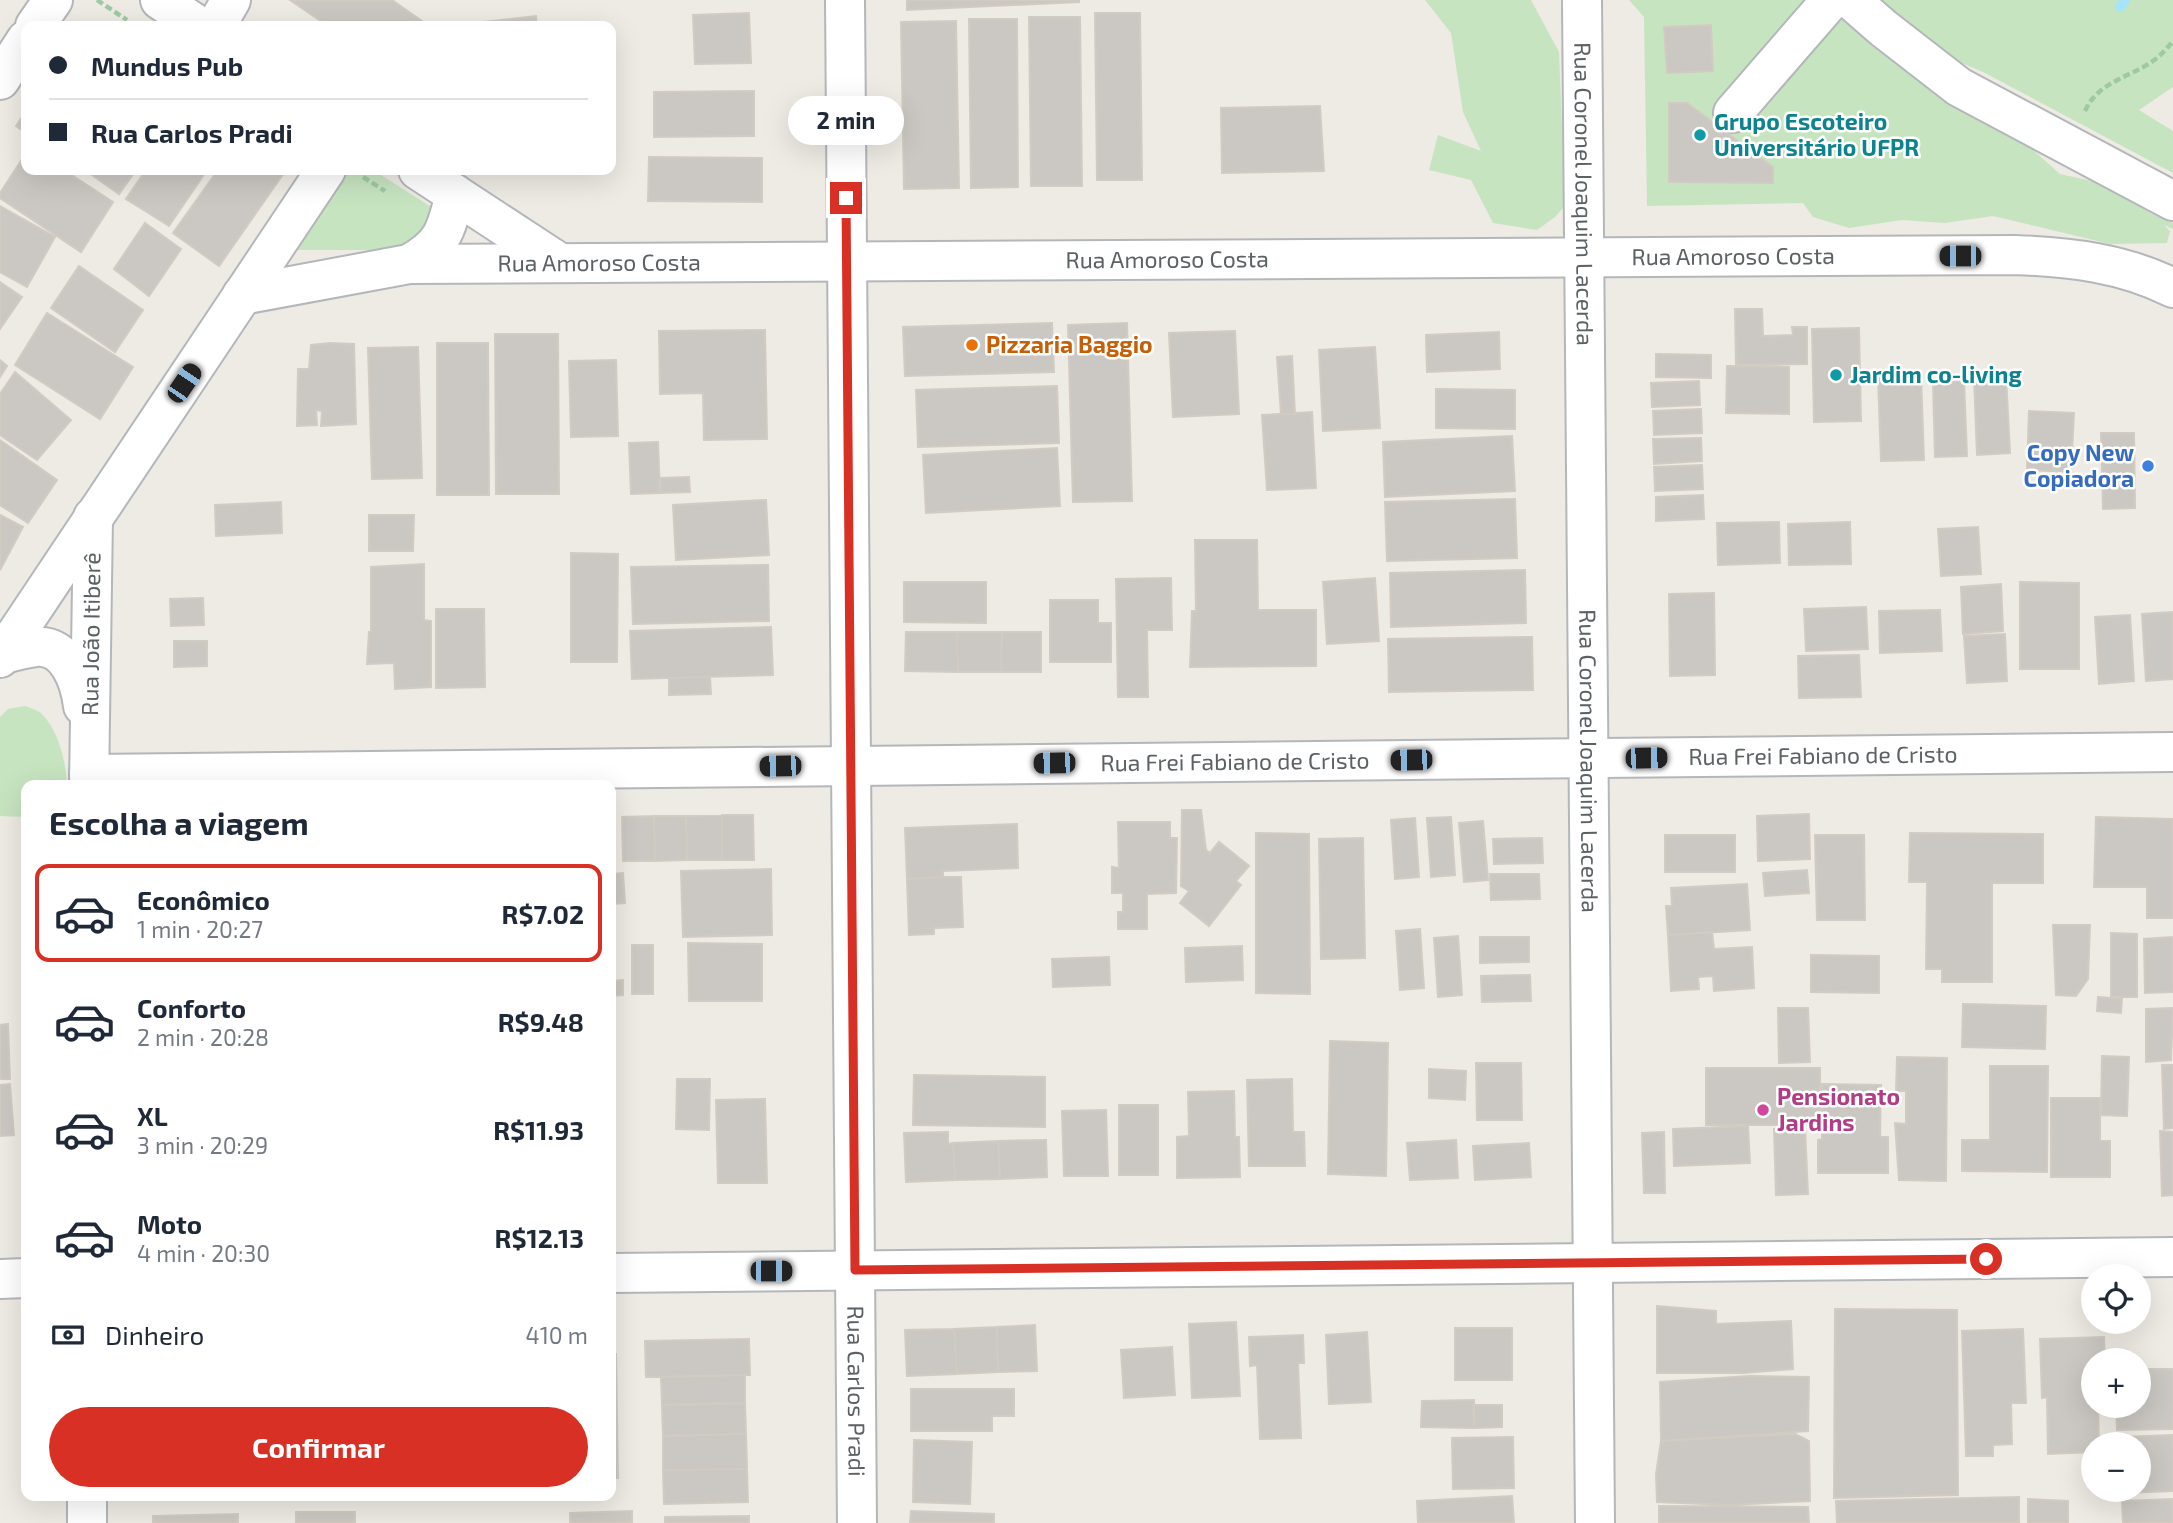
<!DOCTYPE html>
<html lang="pt">
<meta charset="utf-8">
<style>
body{margin:0;font-family:"Exo 2",sans-serif;background:#f6f6f7;color:#1f2937;height:100vh;display:flex;flex-direction:column;font-size:26px;white-space:nowrap}
*{box-sizing:border-box;margin:0}
p{font-size:23px;color:#747a83}
.icon{flex:none;width:38px;height:38px;fill:none;stroke:currentColor;stroke-width:2;stroke-linecap:round;stroke-linejoin:round}
.map{position:relative;flex:1;overflow:hidden}
.sheet{position:absolute;left:21px;top:780px;width:595px;height:721px;display:flex;flex-direction:column;background:#fff;border-radius:14px;box-shadow:0 7px 28px #0002}
.sheet>*{flex:none}
.hud{position:absolute;left:21px;top:21px;width:595px;height:154px;border-radius:14px;box-shadow:0 7px 28px #0002;display:grid;align-content:center;height:154px;padding:0 28px;background:#fff}
.buttons{position:absolute;left:2081px;top:1264px;display:grid;gap:14px}
.buttons a{display:grid;place-items:center;width:70px;height:70px;border-radius:50%;background:#fff;box-shadow:0 7px 28px #0002;font-size:35px}
.end{position:absolute;width:32px;height:32px;margin:-16px;border:9px solid #d93025;background:#fff;box-shadow:0 0 0 4px #fff}
.from{border-radius:50%}
.bubble{position:absolute;height:49px;border-radius:24px;background:#fff;box-shadow:0 7px 28px #0002;font-size:23px;font-weight:700;line-height:49px;text-align:center}
.car{position:absolute;width:21px;height:42px;margin:-21px -10px;border-radius:9px;box-shadow:0 0 5px 2px #0007;background:linear-gradient(#222 24%,#8ab4d8 0 40%,#222 0 76%,#8ab4d8 0 86%,#222 0)}
.hud b{display:flex;align-items:center;gap:24px;height:66px;font-size:26px}
.hud b+b{border-top:2px solid #e0e1e3}
.hud i{width:18px;height:18px;background:#1f2937}
ul{padding:0;list-style:none}
li{display:flex;align-items:center;gap:21px;height:98px;margin:0 14px 10px;padding:0 14px;border:4px solid transparent;border-radius:14px}
li div{flex:1}
li b{display:block;font-size:26px}
li em{font-style:normal;font-weight:700}
li.on{border-color:#d93025}
li>.icon{width:63px;height:63px;stroke-width:1.5}
h2{padding:0 28px;font-size:32px;line-height:84px}
.pay{display:flex;align-items:center;gap:18px;height:77px;padding:0 28px;font-size:26px}
.pay p{margin-inline-start:auto}
.cta{display:flex;gap:14px;margin-top:auto;padding:14px 28px}
.cta a{flex:1;height:80px;border-radius:42px;background:#d93025;color:#fff;font-size:28px;font-weight:700;line-height:80px;text-align:center}
.map>svg:first-child{display:block}
.green{fill:#c7e4c1}
.lines{fill:none;stroke-linecap:round;stroke-linejoin:round}
.stream{stroke:#a6e4fc;stroke-width:10}
.building{fill:#cbc7c3;stroke:#d2cbc2;stroke-width:2}
.minor-casing{stroke:#b4b7ba;stroke-width:42}
.path{stroke:#9ecaa3;stroke-width:4.5;stroke-dasharray:7 3.5;stroke-linecap:butt}
.minor{stroke:#fff;stroke-width:38}
.route{stroke:#d93025;stroke-width:9}
.culture-dot{fill:#0f9aa8;stroke:#fff;stroke-width:2.5}
.food-dot{fill:#e8710a;stroke:#fff;stroke-width:2.5}
.shop-dot{fill:#3f7fe0;stroke:#fff;stroke-width:2.5}
.hotel-dot{fill:#d1479c;stroke:#fff;stroke-width:2.5}
.labels{text-anchor:middle;stroke-width:5;stroke-linejoin:round;paint-order:stroke}
.culture-label{font-size:23px;font-weight:bold;fill:#0d838f;stroke:#fff;text-anchor:start}
.street-label{font-size:23px;fill:#5c6164;stroke:#fff}
.food-label{font-size:23px;font-weight:bold;fill:#c56008;stroke:#fff;text-anchor:start}
.shop-label{font-size:23px;font-weight:bold;fill:#366cbe;stroke:#fff;text-anchor:end}
.hotel-label{font-size:23px;font-weight:bold;fill:#b23c85;stroke:#fff;text-anchor:start}
</style>
<div class="map">
<svg width="2173" height="1523" viewBox="0 0 2173 1523">
<rect width="100%" height="100%" fill="#eeeae4"/>
<!-- green -->
<path class="green" d="M1425 0H1531L1559 52 1563 155 1570 200 1555 217 1537 230 1493 223 1471 180 1429 170 1438 135 1481 151 1463 112 1451 33Z
M1629 0H1825L1911 74 1952 93 2022 140 2060 174 2110 185 2152 214 2173 223V229L2164 225 2170 231 2167 243 2110 244 1993 216 1944 223 1902 220 1849 228 1813 217 1803 203 1647 206 1644 17Z
M1867 0H2173V87L2139 110 2173 131V173L1983 72 1910 41Z
M343 170H373L436 210 428 235 397 250H291Z
M25 706C30 708 37 710 41 713 59 731 66 762 67 786H26V817L0 816V717L8 709Z"/>
<g class="lines">
<!-- stream -->
<path class="stream" d="M2120 7 2125 0"/>
</g>
<!-- building -->
<path class="building" d="M290 0H392L429 26H328Z
M907 0H1079V2L907 10Z
M749 13 751 63 695 64 693 15Z
M1095 13H1140L1142 180H1097Z
M536 16 537 26H484V22Z
M1029 17H1080L1082 186H1031Z
M969 19H1017L1018 187 971 188Z
M956 21 959 188 904 189 901 22Z
M1711 25 1713 71 1667 73 1664 27Z
M754 91V136L654 137V92Z
M1669 103H1687L1773 167V183L1669 182Z
M1320 106 1324 171 1222 173 1221 108Z
M26 111V133L16 126Z
M26 153V170H64L113 202 81 252 0 198V193Z
M649 157 762 158V202L648 201Z
M85 170H136L119 194Z
M146 170H207L169 226 126 199Z
M218 170H286L219 266 173 233Z
M0 206 55 237 27 287 0 272Z
M145 223 181 249 149 296 114 269Z
M79 266 143 310 115 352 51 308Z
M0 282 22 297 0 329Z
M1735 309H1762L1763 336 1793 335 1792 327H1807V364L1736 365Z
M47 313 133 367 100 419 15 365Z
M1052 323 1054 372 905 376 903 327Z
M1127 323 1132 501 1073 502 1068 325Z
M1859 328 1861 421 1814 422 1812 329Z
M765 330 767 439 704 440 703 393 660 394 659 331Z
M1235 331 1239 414 1173 417 1169 333Z
M1499 332 1500 369 1427 372 1426 335Z
M495 334H558L559 494H496Z
M330 343 354 344 356 424 321 426 322 411 316 410 317 425 297 426 298 369H309L311 345Z
M437 343H488L489 495H437Z
M418 347 422 478 372 479 368 348Z
M1375 347 1380 428 1323 431 1319 350Z
M1656 354 1711 355V378L1656 377Z
M1292 356 1295 414H1281L1277 357Z
M0 360 7 366 0 377Z
M616 360 618 436 571 437 569 361Z
M1727 366 1789 367V414L1726 413Z
M15 372 71 420 37 460 0 435V394Z
M1921 376 1924 460 1881 461 1878 377Z
M2006 376 2010 453 1977 455 1974 378Z
M1699 381 1700 405 1652 407 1651 383Z
M1964 381 1967 456 1935 457 1933 382Z
M1057 386 1059 443 918 447 916 390Z
M1436 389 1515 390V429L1436 428Z
M1701 409 1702 433 1654 435 1653 411Z
M2029 411 2074 413 2071 472 2027 470Z
M1312 412 1316 488 1267 490 1262 415Z
M2101 433H2134L2135 508 2103 509Z
M1512 436 1515 491 1385 497 1383 442Z
M1701 438 1702 461 1654 464 1653 439Z
M0 440 57 480 28 523 0 505Z
M658 442 660 493 631 494 629 443Z
M1057 448 1060 506 926 513 923 455Z
M1702 465 1703 489 1655 491 1654 467Z
M689 477 690 492 660 493V478Z
M1703 495 1704 519 1656 521V497Z
M1515 499 1517 558 1387 561 1385 502Z
M766 500 769 555 676 560 673 505Z
M281 502 282 533 216 536 215 505Z
M0 515 23 527 0 570Z
M369 515H414L413 551H369Z
M1779 522 1780 563 1718 565 1717 523Z
M1850 522 1851 564 1789 565 1788 524Z
M1978 527 1981 574 1941 576 1938 529Z
M1195 540H1257L1258 610H1316V666L1190 667 1192 611H1196Z
M571 553 618 554 617 662H571Z
M424 564V620L431 621V687L395 689 394 663 367 664 369 632H371V567Z
M768 565 769 621 633 624 631 567Z
M1525 570 1526 623 1391 627 1390 573Z
M1171 578 1172 630H1147L1148 697H1118L1116 579Z
M1375 578 1379 641 1327 644 1323 582Z
M904 582H986V623L904 622Z
M2020 582 2079 583V669H2020Z
M2001 584 2003 631 1963 634 1961 587Z
M1714 593 1715 675 1670 676 1669 594Z
M203 598 204 625 171 626 170 599Z
M1050 600H1098V623H1111V662H1050Z
M1866 607 1868 649 1806 651 1804 609Z
M436 609H484L485 687 436 688Z
M1940 610 1942 651 1880 653 1879 611Z
M2173 612V679L2146 681 2142 614Z
M2130 615 2134 681 2099 684 2095 617Z
M771 627 773 675 632 679 630 631Z
M906 632H957L958 672 905 671Z
M957 632H1002L1001 672H958Z
M1002 632H1041V672H1001Z
M2005 634 2007 681 1967 683 1964 636Z
M1532 637 1533 690 1389 692 1388 639Z
M174 641H207V666L174 667Z
M1859 655 1861 697 1799 698 1798 656Z
M710 677 711 694 669 695V678Z
M1182 810H1201L1206 850 1210 853 1219 842 1249 866 1236 881 1241 885 1209 926 1180 903 1189 891 1181 886Z
M1809 814 1810 859 1758 861 1757 816Z
M722 815H753L754 860H722Z
M722 815V860H687L686 816Z
M654 816H686L687 860 655 861Z
M654 816 655 861H623L622 817Z
M1451 817 1455 875 1431 877 1427 818Z
M2096 817 2173 819V918H2147V887H2094Z
M1415 818 1419 877 1395 879 1391 820Z
M1483 821 1488 880 1464 882 1459 823Z
M1118 822H1170V838H1177L1176 893 1147 894V929H1118V912H1123V893H1112V867L1119 868Z
M1017 824 1018 868 943 871V877L907 879 905 828Z
M1256 833 1309 834 1310 994 1256 993Z
M1910 833 2043 834V883H1992V982H1942V969H1926L1927 882H1909Z
M1665 835H1735V872H1665Z
M1815 835H1864L1865 920H1817Z
M1363 838 1365 958 1321 959 1319 839Z
M1542 838 1543 863 1494 864 1493 839Z
M771 869 772 935 683 937 681 871Z
M1807 870 1809 893 1765 896 1763 873Z
M623 873 625 903 611 904V874Z
M1490 874H1539L1540 899 1491 900Z
M943 877H961L963 927 934 928V934L909 935 907 879Z
M1747 884 1750 930 1668 935 1666 906H1672L1671 888Z
M2053 925H2090L2088 979 2076 996 2056 995Z
M1420 929 1424 988 1400 990 1396 931Z
M1712 932 1714 949 1752 947 1754 988 1714 991 1713 976 1698 977 1699 989 1671 991 1668 935Z
M2111 933 2137 934V997H2111Z
M1458 936 1462 995 1438 997 1434 938Z
M1480 937H1529V962L1480 963Z
M2173 937V992L2145 993 2144 939Z
M688 943 762 944V1001H689Z
M632 945H653V994H632Z
M1242 946 1243 980 1186 982 1185 948Z
M1811 955 1879 956V993L1811 992Z
M1109 957 1110 985 1053 987 1052 959Z
M1530 975 1531 1001 1482 1002 1481 976Z
M623 980V995L611 996V981Z
M2098 997 2122 999 2121 1013 2097 1011Z
M1963 1004 2046 1006 2045 1049 1962 1047Z
M1778 1008H1808L1810 1062 1779 1063Z
M2173 1008 2171 1060 2146 1062V1009Z
M8 1024 10 1079H0V1025Z
M1330 1041 1388 1043 1386 1176 1328 1174Z
M2102 1056 2129 1057 2127 1116 2101 1115Z
M1897 1057 1947 1058 1946 1181 1899 1180 1895 1123 1906 1124V1091H1896Z
M1476 1063H1521L1522 1120H1477Z
M2162 1065H2173V1128L2164 1129Z
M1990 1066H2048L2047 1172 1962 1171V1140H1990Z
M1706 1068H1820V1125H1706Z
M1429 1069 1466 1071 1465 1100 1429 1098Z
M914 1075 1045 1077V1127L913 1125Z
M677 1079H710L709 1130 676 1129Z
M1292 1079 1293 1132H1304L1305 1166H1249L1247 1080Z
M10 1084 14 1135 0 1136V1085Z
M1822 1084 1881 1085 1880 1137H1888V1173H1818V1140L1822 1139Z
M1234 1091 1235 1137H1239L1240 1177 1177 1178V1137L1189 1136 1188 1092Z
M2051 1098H2100V1141H2110V1177H2051Z
M765 1099 767 1183H718L716 1100Z
M1119 1105H1158V1175H1119Z
M1106 1110 1108 1176H1064L1062 1111Z
M1748 1126 1750 1163 1674 1166 1673 1129Z
M1805 1128 1808 1194 1776 1195 1774 1129Z
M2160 1131 2173 1132V1195L2162 1196Z
M948 1132V1144L953 1143 955 1180 906 1182 904 1133Z
M1664 1132 1665 1193H1644L1642 1133Z
M1046 1140 1047 1177 1000 1179 998 1141Z
M1456 1140 1458 1178 1410 1180 1407 1143Z
M998 1141 1000 1179 955 1180 953 1143Z
M1529 1143 1531 1177 1475 1180 1473 1146Z
M1657 1306 1716 1311V1324L1791 1321 1793 1369 1744 1373H1657Z
M1835 1309 1957 1310 1958 1495 1834 1498Z
M1236 1322 1240 1396 1192 1398 1189 1324Z
M1035 1325 1037 1371 998 1372 997 1327Z
M997 1327 998 1372 957 1374 954 1329Z
M1455 1328H1512V1380H1455Z
M954 1329 957 1374 907 1376 905 1330Z
M2023 1329 2026 1403H2011L2012 1444 1993 1445V1456H1966L1962 1331Z
M1367 1332 1371 1402 1329 1404 1326 1335Z
M1303 1335 1304 1363H1298L1301 1438 1260 1439 1257 1365 1250 1366 1249 1337Z
M2104 1337 2105 1360H2093V1405H2098L2099 1444H2093V1452L2048 1454 2047 1397 2042 1398 2040 1339Z
M749 1339 750 1375 646 1377 645 1341Z
M1172 1347 1175 1395 1124 1398 1121 1350Z
M611 1354H616L618 1478H611Z
M2138 1369H2173V1429L2117 1430 2116 1405H2138Z
M745 1375V1403L662 1405 661 1377Z
M1749 1376 1809 1377 1808 1431 1661 1441 1660 1382Z
M911 1389H1014V1416H992V1431H911Z
M1474 1400V1428L1421 1427 1422 1401Z
M745 1403 746 1434 663 1436 662 1405Z
M1473 1405H1502V1427L1474 1428Z
M746 1434 747 1469 663 1470V1436Z
M1795 1434 1809 1441 1810 1501 1729 1505 1657 1502 1656 1474 1661 1441Z
M2173 1435V1491L2124 1493V1489H2138V1444H2122V1437Z
M1513 1437 1514 1488 1453 1489 1452 1438Z
M914 1440 972 1442 970 1504 913 1502Z
M747 1469 748 1502 664 1504 663 1470Z
M1512 1496 1514 1523H1418L1417 1501Z
M2019 1497V1523H1837L1836 1501Z
M2028 1499 2068 1501V1523H2028Z
M2173 1499V1523H2123L2122 1501Z
M1659 1506 1808 1507 1809 1523H1659Z
M632 1511V1523H570V1513Z
M911 1511 994 1514V1523H910Z
M296 1512H355V1523H296Z
M238 1514V1523H153V1516Z
M749 1516V1523H665V1517Z"/>
<g class="lines">
<defs>
<g id="minor">
<path d="M160 0 199 26"/>
<path id="s1" d="M845 0 857 1523"/>
<path id="s2" d="M1582 0 1595 1523"/>
<path d="M1851 0 1883 28 1959 87 2173 201"/>
<path d="M35 26 53 0"/>
<path d="M216 26 231 0"/>
<path d="M0 80 26 40"/>
<path d="M1733 113 1831 0"/>
<path d="M418 170 560 263"/>
<path d="M409 264C443 245 446 231 455 194"/>
<path id="s3" d="M242 295 409 264 2015 255C2070 257 2123 263 2173 288"/>
<path d="M3 654C13 652 25 648 36 647 67 644 80 681 83 706"/>
<path d="M0 658 326 170"/>
<path id="s4" d="M89 774 2173 752"/>
<path id="s5" d="M89 786 93 517"/>
<path d="M611 1273 2173 1257"/>
<path d="M0 1279 26 1278"/>
<path d="M87 1523V1496"/>
</g>
</defs>
<!-- minor casing -->
<use href="#minor" class="minor-casing"/>
<!-- path -->
<path class="path" d="M97 0 127 20
M2085 111C2099 80 2133 77 2157 58 2163 53 2168 47 2173 41
M363 177 385 191"/>
<!-- minor -->
<use href="#minor" class="minor"/>
</g>
<g class="lines">
<!-- route -->
<path class="route" d="M846 198 855 1270 1986 1259"/>
</g>
<!-- markers -->
<g class="culture-dot">
<circle cx="1700" cy="135" r="7"/>
<circle cx="1836" cy="375" r="7"/>
</g>
<circle class="food-dot" cx="972" cy="345" r="7"/>
<circle class="shop-dot" cx="2148" cy="466" r="7"/>
<circle class="hotel-dot" cx="1763" cy="1110" r="7"/>
<g class="labels">
<!-- culture labels -->
<g class="culture-label">
<text x="1714" y="130">Grupo Escoteiro<tspan x="1714" dy="26">Universitário UFPR</tspan></text>
<text x="1850" y="383">Jardim co-living</text>
</g>
<!-- street labels -->
<g class="street-label">
<text dy="8" stroke="none"><textPath href="#s2" startOffset="194">Rua Coronel Joaquim Lacerda</textPath></text>
<text dy="8" stroke="none"><textPath href="#s3" startOffset="1494">Rua Amoroso Costa</textPath></text>
<text dy="8" stroke="none"><textPath href="#s3" startOffset="928">Rua Amoroso Costa</textPath></text>
<text dy="8" stroke="none"><textPath href="#s3" startOffset="360">Rua Amoroso Costa</textPath></text>
<text dy="8" stroke="none"><textPath href="#s5" startOffset="152">Rua João Itiberê</textPath></text>
<text dy="8" stroke="none"><textPath href="#s4" startOffset="1734">Rua Frei Fabiano de Cristo</textPath></text>
<text dy="8" stroke="none"><textPath href="#s2" startOffset="761">Rua Coronel Joaquim Lacerda</textPath></text>
<text dy="8" stroke="none"><textPath href="#s4" startOffset="1146">Rua Frei Fabiano de Cristo</textPath></text>
<text dy="8" stroke="none"><textPath href="#s1" startOffset="1391">Rua Carlos Pradi</textPath></text>
</g>
<!-- food labels -->
<g class="food-label">
<text x="986" y="353">Pizzaria Baggio</text>
</g>
<!-- shop labels -->
<g class="shop-label">
<text x="2134" y="461">Copy New<tspan x="2134" dy="26">Copiadora</tspan></text>
</g>
<!-- hotel labels -->
<g class="hotel-label">
<text x="1777" y="1105">Pensionato<tspan x="1777" dy="26">Jardins</tspan></text>
</g>
</g>
</svg>
<div class="buttons">
<a><svg class="icon" aria-label="locate" viewBox="0 0 24 24"><circle cx="12" cy="12" r="6"/><path d="M12 2v4M12 18v4M2 12h4M18 12h4"/></svg></a>
<a>+</a>
<a>−</a>
</div>
<i class="end from" style="left:1986px;top:1259px"></i>
<i class="end" style="left:846px;top:198px"></i>
<div class="bubble" style="left:788px;top:96px;width:116px">2 min</div>
<i class="car" style="left:1960px;top:256px;rotate:270deg"></i>
<i class="car" style="left:184px;top:383px;rotate:34deg"></i>
<i class="car" style="left:1646px;top:758px;rotate:89deg"></i>
<i class="car" style="left:1411px;top:760px;rotate:269deg"></i>
<i class="car" style="left:1054px;top:763px;rotate:269deg"></i>
<i class="car" style="left:780px;top:766px;rotate:269deg"></i>
<i class="car" style="left:771px;top:1271px;rotate:90deg"></i>
<div class="hud">
<b><i class="from"></i>Mundus Pub</b>
<b><i></i>Rua Carlos Pradi</b>
</div>
<section class="sheet">
<h2>Escolha a viagem</h2>
<ul>
<li class="on"><svg class="icon" aria-label="car" viewBox="0 0 24 24"><path d="M5 17H2v-5l4-1 3-4h7l3 4 3 1v5h-3M9 17h6M6 11h13"/><circle cx="7" cy="17" r="2"/><circle cx="17" cy="17" r="2"/></svg><div><b>Econômico</b><p>1 min · 20:27</p></div><em>R$7.02</em></li>
<li><svg class="icon" aria-label="car" viewBox="0 0 24 24"><path d="M5 17H2v-5l4-1 3-4h7l3 4 3 1v5h-3M9 17h6M6 11h13"/><circle cx="7" cy="17" r="2"/><circle cx="17" cy="17" r="2"/></svg><div><b>Conforto</b><p>2 min · 20:28</p></div><em>R$9.48</em></li>
<li><svg class="icon" aria-label="car" viewBox="0 0 24 24"><path d="M5 17H2v-5l4-1 3-4h7l3 4 3 1v5h-3M9 17h6M6 11h13"/><circle cx="7" cy="17" r="2"/><circle cx="17" cy="17" r="2"/></svg><div><b>XL</b><p>3 min · 20:29</p></div><em>R$11.93</em></li>
<li><svg class="icon" aria-label="car" viewBox="0 0 24 24"><path d="M5 17H2v-5l4-1 3-4h7l3 4 3 1v5h-3M9 17h6M6 11h13"/><circle cx="7" cy="17" r="2"/><circle cx="17" cy="17" r="2"/></svg><div><b>Moto</b><p>4 min · 20:30</p></div><em>R$12.13</em></li>
</ul>
<div class="pay"><svg class="icon" aria-label="cash" viewBox="0 0 24 24"><path d="M3 7h18v10H3z"/><circle cx="12" cy="12" r="2"/></svg>Dinheiro<p>410 m</p></div>
<div class="cta"><a>Confirmar</a></div>
</section>
</div>
